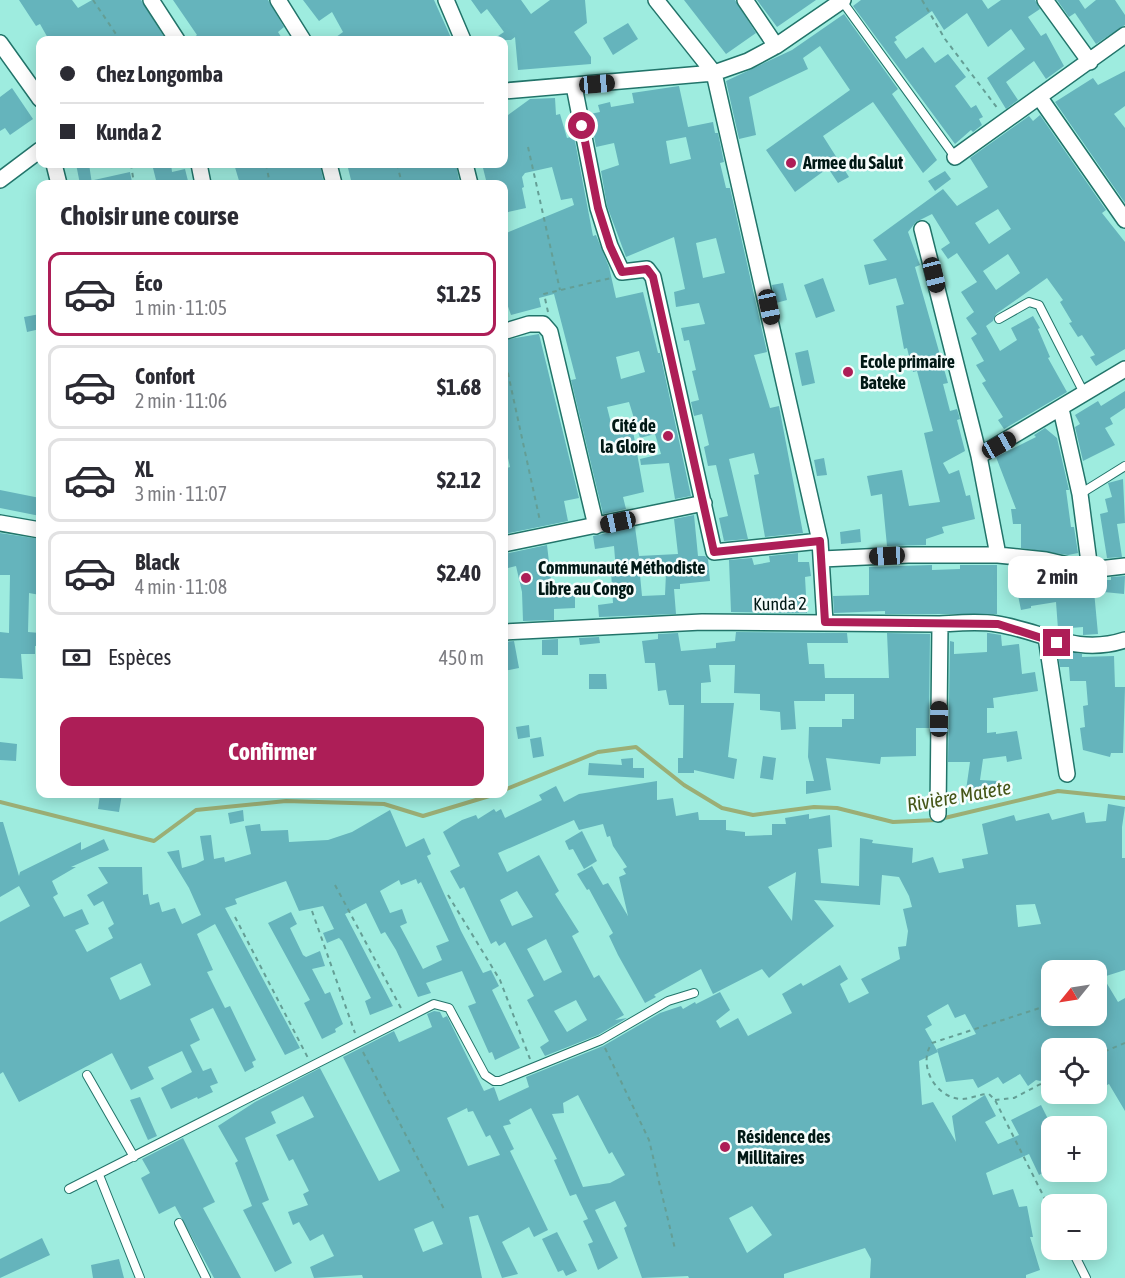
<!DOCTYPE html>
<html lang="fr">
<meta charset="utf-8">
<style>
body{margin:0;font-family:"Asap Condensed",sans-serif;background:#f7f7f7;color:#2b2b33;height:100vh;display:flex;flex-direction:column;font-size:22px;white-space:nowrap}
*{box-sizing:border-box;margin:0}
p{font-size:20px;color:#7c7c81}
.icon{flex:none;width:33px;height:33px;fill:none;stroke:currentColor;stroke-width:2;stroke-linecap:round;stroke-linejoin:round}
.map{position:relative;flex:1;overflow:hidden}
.drawer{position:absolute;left:36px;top:180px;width:472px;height:618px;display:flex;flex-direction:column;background:#fff;border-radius:12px;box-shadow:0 3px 15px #0003}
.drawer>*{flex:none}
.guide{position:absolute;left:36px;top:36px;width:472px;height:132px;border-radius:12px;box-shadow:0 3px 15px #0003;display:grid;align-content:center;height:132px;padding:0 24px;background:#fff}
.needle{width:39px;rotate:240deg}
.buttons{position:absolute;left:1041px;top:960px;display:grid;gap:12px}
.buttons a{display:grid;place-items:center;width:66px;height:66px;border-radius:12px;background:#fff;box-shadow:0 3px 15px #0003;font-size:30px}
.end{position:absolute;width:27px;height:27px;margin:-14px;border:8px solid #ad1e57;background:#fff;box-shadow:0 0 0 3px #fff}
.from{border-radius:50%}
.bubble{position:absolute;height:42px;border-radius:12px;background:#fff;box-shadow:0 3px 15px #0003;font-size:20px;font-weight:700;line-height:42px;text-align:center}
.car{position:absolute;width:18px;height:36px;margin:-18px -9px;border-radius:8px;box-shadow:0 0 4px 2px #0007;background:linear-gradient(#222 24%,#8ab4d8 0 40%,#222 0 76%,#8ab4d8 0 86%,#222 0)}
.guide b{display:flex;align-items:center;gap:21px;height:57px;font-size:22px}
.guide b+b{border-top:2px solid #e1e1e2}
.guide i{width:15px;height:15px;background:#2b2b33}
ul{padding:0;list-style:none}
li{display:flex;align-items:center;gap:18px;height:84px;margin:0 12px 9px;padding:0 12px;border:3px solid #e1e1e2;border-radius:12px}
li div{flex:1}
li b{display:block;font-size:22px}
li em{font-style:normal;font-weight:700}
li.selected{border-color:#ad1e57}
li>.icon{width:54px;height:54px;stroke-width:1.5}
h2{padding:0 24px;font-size:27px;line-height:72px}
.pay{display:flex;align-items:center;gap:15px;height:66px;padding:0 24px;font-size:22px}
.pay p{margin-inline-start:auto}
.cta{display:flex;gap:12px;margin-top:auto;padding:12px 24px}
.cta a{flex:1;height:69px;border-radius:12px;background:#ad1e57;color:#fff;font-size:24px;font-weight:700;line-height:69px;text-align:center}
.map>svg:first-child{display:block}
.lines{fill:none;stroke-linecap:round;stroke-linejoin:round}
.stream{stroke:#9bae75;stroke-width:4}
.building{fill:#65b4bc;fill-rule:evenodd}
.lane-casing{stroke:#22746a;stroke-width:10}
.street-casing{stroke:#22746a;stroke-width:18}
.path{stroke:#649e95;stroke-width:2;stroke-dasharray:4.5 4.5;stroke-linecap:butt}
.lane{stroke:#fff;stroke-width:8}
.street{stroke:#fff;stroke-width:15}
.route{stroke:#ad1e57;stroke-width:8}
.poi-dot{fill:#ad1e57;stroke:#f6fdfc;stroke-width:2}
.labels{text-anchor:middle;stroke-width:5;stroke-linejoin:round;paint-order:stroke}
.poi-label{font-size:18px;font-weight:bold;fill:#011815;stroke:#f6fdfc;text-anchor:start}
.street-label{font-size:18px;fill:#011815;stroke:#f6fdfc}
.water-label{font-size:20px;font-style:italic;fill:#445517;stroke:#f6fdfc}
</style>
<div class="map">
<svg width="1125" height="1278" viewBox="0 0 1125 1278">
<rect width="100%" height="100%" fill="#9eecdf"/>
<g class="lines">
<!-- stream -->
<path class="stream" d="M504 790 598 752 636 747 684 785 722 808 753 815 814 807 837 808 893 822 936 820 1058 791 1125 798
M0 802 154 841 196 810 286 801 384 804 423 816 496 794"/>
</g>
<!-- building -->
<path class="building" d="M19 0H72L78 8 92 0H141L166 40H49L40 24 36 26Z
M173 0H268L284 27 278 32 283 40H191L197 35Z
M303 0H434L452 40H332L343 32 332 12 319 21Z
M471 0H521L531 14 550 0H585L587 23 574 32 591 57V64L518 70 515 37 511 40H492L504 32 487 9 481 14Z
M684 0H735L756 33 726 54Z
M757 0H816L777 27Z
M861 0H982L988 9 1001 0H1035L1040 9 1028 17 1041 36 1046 33 1064 66 1046 79 1034 61 1006 82 1018 100 1006 109 987 78 1025 49 1011 29 988 47 967 13 944 30 932 11 895 37 897 40 894 42 906 59 923 47 935 63 948 54 966 77 955 86 971 108 976 105 983 117 979 119 982 125 973 132 971 130 955 144 853 6Z
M1057 0H1079L1085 9 1096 0H1115L1125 15V25L1096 44 1075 13 1069 17Z
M844 14 898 89 892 94 937 160 923 173 873 102 823 136 849 177 838 183 828 168 795 192 766 150 850 90 820 46 803 58 808 69 749 97 756 135 739 139 726 81 792 50Z
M628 23 638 39 613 55 603 38Z
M1125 71V106L1114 114 1125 128V203L1055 102 1093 78 1098 85Z
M679 86 688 127 713 122 715 133H718L724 162 720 163 726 188H730L767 352 754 355 770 408 779 406 803 533 765 537 754 475 759 474 754 453 729 459 748 539 724 541 719 518 728 516 716 465 708 466 704 447 709 445 702 414 694 416 691 402 699 400 692 371 696 370 689 340 684 341 681 328 705 324 699 303 676 307 674 292 685 289 674 237 626 257 607 206 601 171 619 165 614 143 596 147 590 114 600 112 598 105 610 102 611 107 634 103 632 93ZM686 137 691 159 670 164 666 141ZM716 238 725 273 703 278 696 243Z
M12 88 33 119 10 135 5 128 0 131V97Z
M555 98 556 115 560 114 567 138 574 136 593 236 596 235 609 267 616 298 643 292 658 353H660L691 496 675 499 669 463 641 465 640 459 661 454 655 434 640 438 629 402 607 407 614 435 633 431 644 492 623 497 626 509 603 514 571 380 576 379 554 294 539 298 541 307 511 315 504 295V234L574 205 572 198 561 200 552 167 525 173 522 177 524 187 522 188 526 208 504 213V184H487L482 164H504V118L530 99ZM639 351 645 372 621 379 616 357Z
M1040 115 1106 210 1102 213 1125 242V349L1096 366 1090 357 1095 355 1082 335 1078 337 1069 323 1072 322 1060 302 1063 300 1047 278 996 314 993 321 986 326 1000 351 1017 340 1011 328 1033 316 1040 328 1038 329 1050 357 1048 358 1067 392 1004 429 998 420 1003 417 982 383 986 381 976 365 984 361 971 338 977 334 966 318 974 312 961 292 977 282 957 253 948 259 941 249 950 243 932 214 916 222 908 232 920 265 915 267 944 369 948 383 943 384 950 411 957 409 960 419 957 420 965 451 943 463 949 474 959 470 966 496 970 495 975 519 942 527 944 533 926 539V545L887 546 882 494 871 496 867 476 902 470 909 506 940 502 924 433 933 431 917 371 913 372 907 348 904 349 896 306 904 304 896 278 869 285 864 265 887 260 873 240 943 189 957 206 988 187 970 158 1029 116 1033 121ZM998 209 1011 229 989 244 975 223ZM1008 254 1020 273 996 290 983 271Z
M76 164H89L92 184H80Z
M152 164H171L172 172 185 169 188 181 157 184Z
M234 164H320L324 184H240Z
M347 164H456L459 180 448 182 449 184H423L422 180 396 184H352Z
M945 171 951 179 935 191 928 181Z
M130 172 132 182 95 184 94 180Z
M823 278 835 311 816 318 804 285Z
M783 283 787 300 776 303 772 285Z
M40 314V329L27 332 24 317Z
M539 334 579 498 564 501 568 521 504 534V469L510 467 504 440V340Z
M808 350 815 383 802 386 795 353Z
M1125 391V408L1110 418 1113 424 1105 428 1115 445 1083 461 1075 427 1080 424 1075 415 1098 401 1101 406Z
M1045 428 1057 438 1069 490H1066L1071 527H1074L1078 553 1068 555 1021 548V524H1013L1011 509H1016L996 457 1036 437 1034 435Z
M824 458 827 475 817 476 814 460Z
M1123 479 1125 523 1117 524 1122 557 1107 558 1100 514 1108 512 1105 499 1112 497 1108 483Z
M0 490 40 498V516L0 508Z
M694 515 698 556H705L708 559 710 581 680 584V589H674L676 614 599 617 598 605 613 603 611 571H616L614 546 595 549 593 536 635 527 639 556 678 554 674 519ZM666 573 665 595 642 596 640 575Z
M860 529 861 542 841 544 840 532Z
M0 533 40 539V595L29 593 28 632 40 633V646H35V654H21L23 679 0 678V632L9 633 10 575H0Z
M547 545 552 588H575V608L554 609V620L523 621 522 592 516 566 504 569V554Z
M798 553V562H809L811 576 805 577 807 613 731 612 729 560 752 558 754 565 770 562 769 556Z
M932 565V570L960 569V565H997V614H885V611L834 613 833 596 869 595V567Z
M1012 566 1069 575V580H1111V577L1125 576 1124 594 1094 591 1098 634 1083 635V627L1058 629 1056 602 1031 606V608L1021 610Z
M736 632 847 633 848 643H807L809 664H824L825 678H889L887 633 930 634 929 728H916V756L881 757 880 764 826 758 831 790 806 794V781H814L808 757 809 727H842V719H854V694H825V701H794L796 729 781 730 780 712 760 710V694L734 693 735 665H709L711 682 701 683V703H734L728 757 737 759 734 779 694 770V773H678V758H683L684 705H669L666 690 658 691 655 663H645L642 641 658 639V634L678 633 681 651 716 648V643L735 641Z
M976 632 989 633 1001 635 1002 646 1019 644 1022 674 1035 672 1038 691 993 698 994 708H987V733L996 732V734L1017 731 1022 759 1007 762 1006 756 983 759 980 780 997 781 996 793 966 790 970 762H948L950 641 954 642V654L987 652V633Z
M599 637 600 643 580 645 579 638Z
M558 639V655H542V640Z
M514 641 519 668 504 671V642Z
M1068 652 1082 654V657L1114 656 1115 687H1125L1123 753H1111L1110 757 1083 750 1080 728 1085 727 1083 706 1088 705 1086 681H1070L1069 667H1060L1058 654Z
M589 674H606L607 689H589Z
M529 725 530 737 518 739 516 727Z
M541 737 544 756 533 758 530 739Z
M0 742 17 744 16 761 0 760Z
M763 756 776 758 773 780 760 778Z
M633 758V768H644V778L588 775 589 763 622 765 621 759Z
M657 781V800L673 798 676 816 698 812 699 820H726V830L745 832V836L772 835V824H786L785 818 809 814V819L830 815 832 847 818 849 821 883 859 886 860 838 873 840 872 843 913 848 912 863 933 857 939 873 964 868 962 859 988 854 982 824 1014 815 1016 821 1049 813 1052 820 1084 812 1086 823 1106 821 1108 804 1125 807 1122 827V858H1125V970L1103 977 1118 1002 1125 998V1111L1109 1084 1096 1091V1040L1082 1048H1052V1062L1041 1067 1047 1077 1040 1081 1036 1080 1028 1086 1020 1074 1003 1084 998 1077 978 1088 973 1079 946 1082 937 1049 976 1034 965 1014 955 1018 948 1004 927 1016 932 1025 925 1029 938 1052 919 1061 922 1105 933 1102 956 1142 952 1116 985 1095 996 1116 985 1122 998 1144 1019 1135 1011 1120 1041 1105 1052 1127V1168L1039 1175 1029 1154 986 1173 993 1195 1013 1189 1019 1207 1027 1206 1033 1237H1030L1040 1270 1026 1275V1278H870L871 1259 865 1248 784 1274V1278H689L688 1276 642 1278 624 1228 627 1226 615 1201 595 1210 618 1258 598 1270 588 1244 593 1242 583 1221 588 1219 576 1194 570 1196 554 1160 557 1159 531 1108 509 1120 511 1124 503 1126 514 1149 510 1151 548 1230 534 1237 529 1227 502 1242 518 1274 502 1278 478 1215 469 1217 482 1278H363L362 1275 314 1278 310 1267 334 1256 323 1234 310 1241 299 1222 293 1225 288 1212 308 1205 303 1194 309 1191 293 1159 289 1161 276 1135 314 1117 303 1096 271 1112 276 1123 245 1138 269 1200 262 1203 292 1263 275 1272 243 1210 252 1206 235 1163 238 1161 218 1126 255 1102 320 1068 379 1181 400 1171 343 1057 394 1031 399 1042 432 1027 427 1014 434 1011 440 1012 443 1018 447 1016 484 1091 494 1087 499 1101 529 1087 526 1077 603 1046 660 1013 681 1006 683 1009 695 1002 696 1004 720 992 730 1010 716 1021 720 1028 738 1018 748 1036 792 1013 782 994 801 983 803 986 840 965 848 979 840 984 849 1003 869 993 861 979 900 959 898 947 906 946 908 931 903 909 912 907 909 896 899 877 882 875 880 905 814 900 834 926 769 978 762 969 713 994 701 969 654 995 656 997 645 1003 618 955 609 936 613 933 589 889 587 890 577 874 592 866 603 885 608 883 628 916 619 877 626 874 623 869 627 867 613 846 610 836 607 837 603 824 579 830 574 820 498 853 507 872 539 855 559 891 555 894 579 932 572 936 594 978 599 975 624 1015 615 1020 627 1018 598 1035 545 1056 540 1047 549 1041 527 1000 534 996 505 942 499 946 496 941 491 944 464 887 460 889 450 871 460 866 443 832 462 820 476 815 478 819 494 809 496 812 501 809 505 818 542 800 539 795 556 786 564 802 579 794ZM796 872 792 921 768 887ZM517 891 533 917 512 926 500 900ZM1035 904 1041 924 1018 927 1016 905ZM546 939 562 972 544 981 527 949ZM1052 970H1096V1016H1052ZM576 1000 587 1020 567 1032 554 1011ZM578 1095 609 1154 612 1152 625 1175 610 1183 583 1187 552 1114 564 1113 563 1103ZM467 1108 468 1112 473 1111 486 1137 490 1135 500 1155 468 1166 447 1118ZM752 1206 772 1235 747 1253 729 1218ZM433 1221 443 1244 423 1252 414 1229Z
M100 794H122L119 812 98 809Z
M243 810 244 821 230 824 228 813Z
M390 810 406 847 424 838 431 854 427 856 461 931 483 973 491 970 499 986 492 990 520 1048 495 1060 492 1052 489 1053 468 1006 476 1003 462 971 426 983 431 993 418 997 396 950 385 932 381 934 366 903 345 914 393 1006 370 1015 365 1001 371 998 342 941 339 938 327 943 323 933 334 929 323 906 299 911 286 881 235 899 237 904 225 908 300 1048 285 1055 215 924 197 934 213 970 207 972 225 1008 230 1006 256 1060 252 1062 254 1067 245 1072 213 1008 190 1019 200 1040 190 1045 203 1071 211 1068 218 1083 210 1086 213 1092 198 1099 197 1097 171 1109 161 1088 192 1072 182 1051 148 1067 154 1079 131 1090 112 1053 19 1102 3 1072 0 1074V922L30 906 19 886 0 897V822H3L19 876 20 872 81 842V850L104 839 109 850 71 867H76L52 881 58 894 53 897 64 917 82 909 89 924 75 930 87 952 113 938 108 928 114 924 103 901 94 906 87 895 108 883 98 867H142L143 895 148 894 150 905 159 902 162 912 175 908 182 924 201 915 189 888 167 852 179 850 182 868 196 864 204 860 200 836 211 835 214 859 224 857 225 862 251 854 245 826 260 824 261 831 288 830 289 842 328 840 352 832ZM416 879 418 884 421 882 449 941 436 946 442 960 423 969 400 926 407 923 402 909 390 913 380 891 399 880 401 885ZM141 963 151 985 120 1000 110 978Z
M582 831 597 861 584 869 573 849 569 850 565 841Z
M291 912 297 924 290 928 303 955 306 957 320 951 325 966 312 969 325 994 330 992 343 1024 335 1029 336 1032 322 1039 304 1003 310 1000 268 923Z
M140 1097 157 1136 148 1140 130 1100Z
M183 1138 215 1202 203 1208 241 1278H214L175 1206 159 1214 141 1178 150 1173 142 1159Z
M557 1232 577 1271 566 1276 563 1270 558 1272 542 1239Z
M42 1238 50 1255 0 1278V1259Z
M119 1259 124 1278H93L91 1265Z"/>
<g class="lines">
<defs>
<path id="lane" d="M842 1 955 157
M999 319 1029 302 1039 305 1084 393
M1080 494 1125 466
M87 1075 134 1157
M99 1175 140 1278
M69 1189 434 1004 449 1008 485 1075 494 1081H500L601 1040 668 1001 694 993
M1050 1209 1052 1211
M179 1223 206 1278
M1072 1250 1086 1278"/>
<path id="street" d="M151 0 177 40
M278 0 303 40
M446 0 463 40
M656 0 714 73 820 541 825 622
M745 0 776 46
M1045 0 1090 62
M0 43 40 99
M574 86 598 208 610 246 622 272 647 269 653 277 714 552 820 541
M504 91 714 73 748 61 776 46 843 0
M1040 98 1125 220
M955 157 1125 35
M54 164 59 184
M199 164 203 184
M329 164 334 184
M465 164 470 184
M0 180 40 150
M922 229 979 456 998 555
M506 331 529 324H543L550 332 596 526
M1061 409 1080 494 1090 570
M979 456 1125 369
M0 523 40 530
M504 544 704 503
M822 559 908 555H998L1046 560 1090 570 1125 566
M504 632 702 622 940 624C959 623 978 621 997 624 1042 631 1076 656 1125 640
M1046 637 1067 774
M938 814 940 624"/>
</defs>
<!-- lane casing -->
<use href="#lane" class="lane-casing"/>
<!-- street casing -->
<use href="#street" class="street-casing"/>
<!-- path -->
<path class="path" d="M93 0 120 40
M922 0 945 39 998 109
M528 147 560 290
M131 164 134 184
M266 164 270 184
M397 164 402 184
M548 312 544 294 611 278
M504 355 540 521
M335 885 402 1010
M448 895 500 980 530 1059
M312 911 355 1033
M235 917 308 1058
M1096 987 1103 985
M605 1048 649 1140 675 1249
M363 1052 445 1211
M1096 1055 1125 1043
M995 1100 1014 1098 1052 1078
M1046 1201 995 1100 989 1094C979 1094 971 1099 961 1099 935 1098 917 1064 932 1043L1052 1004"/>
<!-- lane -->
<use href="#lane" class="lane"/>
<!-- street -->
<use href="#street" class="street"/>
</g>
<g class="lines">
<!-- route -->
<path class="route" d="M582 126 598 208 610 246 622 272 647 269 653 277 714 552 820 541 825 622 998 624 1057 643"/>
</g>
<!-- markers -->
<g class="poi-dot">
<circle cx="791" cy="163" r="6"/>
<circle cx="848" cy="372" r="6"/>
<circle cx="668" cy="436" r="6"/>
<circle cx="526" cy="578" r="6"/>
<circle cx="725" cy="1147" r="6"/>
</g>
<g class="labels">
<!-- poi labels -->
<g class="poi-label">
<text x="803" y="169">Armee du Salut</text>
<text x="860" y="368">Ecole primaire<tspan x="860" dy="21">Bateke</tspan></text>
<text x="656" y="432" text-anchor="end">Cité de<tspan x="656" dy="21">la Gloire</tspan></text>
<text x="538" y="574">Communauté Méthodiste<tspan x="538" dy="21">Libre au Congo</tspan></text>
<text x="737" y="1143">Résidence des<tspan x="737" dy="21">Millitaires</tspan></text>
</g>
<!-- street labels -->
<g class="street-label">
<text transform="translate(780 604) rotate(-1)" y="6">Kunda 2</text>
</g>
<!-- water labels -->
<g class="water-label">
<text transform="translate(959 796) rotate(-10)" y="7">Rivière Matete</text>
</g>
</g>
</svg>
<div class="buttons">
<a><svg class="needle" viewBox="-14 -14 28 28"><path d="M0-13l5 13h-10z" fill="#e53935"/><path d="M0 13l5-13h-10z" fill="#7c7c81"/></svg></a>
<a><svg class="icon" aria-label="locate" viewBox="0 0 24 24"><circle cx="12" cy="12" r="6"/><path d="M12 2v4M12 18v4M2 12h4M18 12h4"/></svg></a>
<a>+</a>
<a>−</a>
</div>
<i class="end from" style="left:582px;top:126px"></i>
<i class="end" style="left:1057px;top:643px"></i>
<div class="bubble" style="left:1008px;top:556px;width:99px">2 min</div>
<i class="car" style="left:597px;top:84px;rotate:85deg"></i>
<i class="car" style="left:934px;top:275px;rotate:166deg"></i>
<i class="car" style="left:769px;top:307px;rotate:168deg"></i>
<i class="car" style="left:999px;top:445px;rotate:61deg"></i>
<i class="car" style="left:618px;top:522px;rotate:258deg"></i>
<i class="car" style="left:887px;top:556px;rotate:267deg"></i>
<i class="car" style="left:939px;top:719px;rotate:1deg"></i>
<div class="guide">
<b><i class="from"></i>Chez Longomba</b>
<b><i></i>Kunda 2</b>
</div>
<section class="drawer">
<h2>Choisir une course</h2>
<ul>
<li class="selected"><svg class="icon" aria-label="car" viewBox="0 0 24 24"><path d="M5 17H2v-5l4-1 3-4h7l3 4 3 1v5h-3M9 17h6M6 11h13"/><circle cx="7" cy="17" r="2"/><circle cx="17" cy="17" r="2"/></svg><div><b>Éco</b><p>1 min · 11:05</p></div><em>$1.25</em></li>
<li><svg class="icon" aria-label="car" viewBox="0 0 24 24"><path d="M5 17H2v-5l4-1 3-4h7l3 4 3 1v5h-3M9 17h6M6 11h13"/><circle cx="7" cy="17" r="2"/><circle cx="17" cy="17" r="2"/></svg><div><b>Confort</b><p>2 min · 11:06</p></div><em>$1.68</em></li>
<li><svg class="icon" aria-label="car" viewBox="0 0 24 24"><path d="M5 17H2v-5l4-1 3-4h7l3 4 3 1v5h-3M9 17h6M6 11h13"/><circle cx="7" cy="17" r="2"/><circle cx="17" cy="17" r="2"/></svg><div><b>XL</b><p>3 min · 11:07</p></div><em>$2.12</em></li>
<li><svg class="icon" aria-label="car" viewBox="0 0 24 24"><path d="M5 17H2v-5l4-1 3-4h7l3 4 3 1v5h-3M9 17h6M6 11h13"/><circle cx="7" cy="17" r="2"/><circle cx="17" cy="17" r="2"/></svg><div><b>Black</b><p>4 min · 11:08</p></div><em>$2.40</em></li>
</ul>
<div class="pay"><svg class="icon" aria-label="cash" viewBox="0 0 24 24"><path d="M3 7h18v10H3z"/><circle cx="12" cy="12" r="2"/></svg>Espèces<p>450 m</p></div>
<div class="cta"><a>Confirmer</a></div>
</section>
</div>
